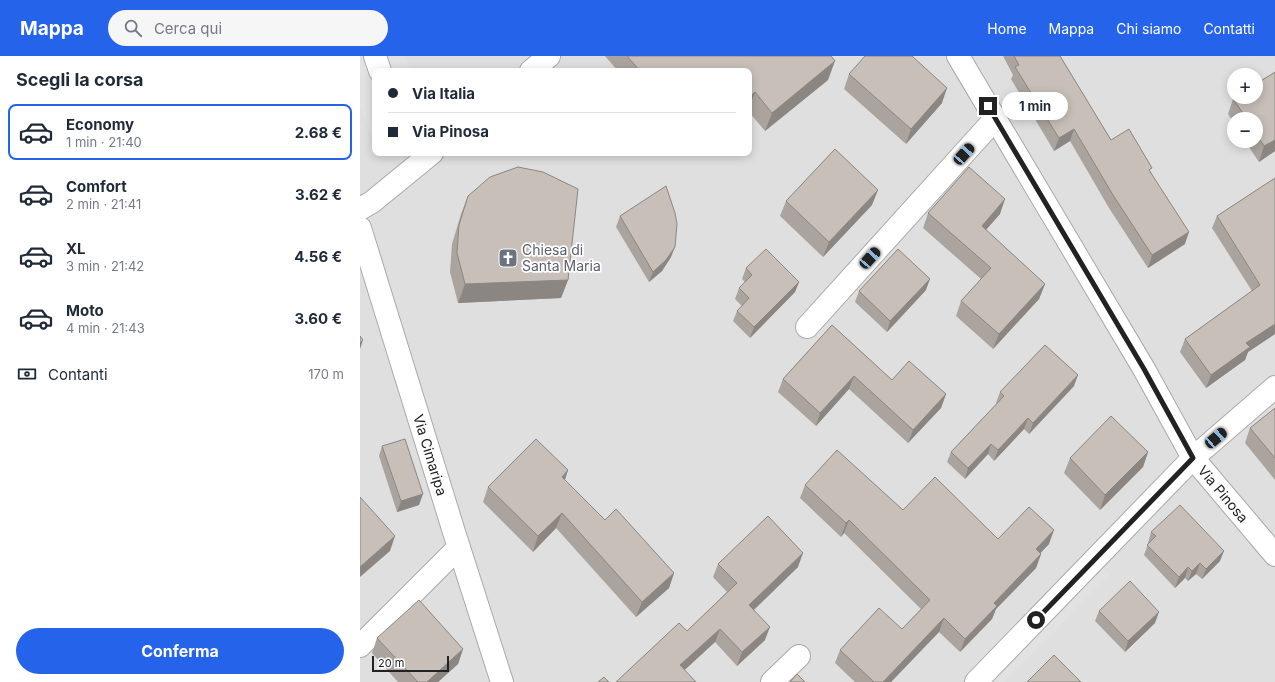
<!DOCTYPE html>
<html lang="it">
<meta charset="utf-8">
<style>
body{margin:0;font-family:Inter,sans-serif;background:#f6f6f7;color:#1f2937;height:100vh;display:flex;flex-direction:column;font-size:15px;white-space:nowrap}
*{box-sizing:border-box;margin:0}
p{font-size:13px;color:#747a83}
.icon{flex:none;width:22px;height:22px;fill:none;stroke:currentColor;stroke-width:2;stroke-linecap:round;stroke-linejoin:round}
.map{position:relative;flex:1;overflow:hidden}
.side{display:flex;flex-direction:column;background:#fff;width:360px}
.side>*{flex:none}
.banner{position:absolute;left:12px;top:12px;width:380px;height:88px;border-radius:8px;box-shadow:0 2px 10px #0003;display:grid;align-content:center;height:88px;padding:0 16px;background:#fff}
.tools{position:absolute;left:867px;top:12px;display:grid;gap:8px}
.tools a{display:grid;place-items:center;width:36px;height:36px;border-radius:50%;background:#fff;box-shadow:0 2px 10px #0003;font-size:20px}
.scale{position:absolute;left:12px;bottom:10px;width:77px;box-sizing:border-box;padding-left:4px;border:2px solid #222;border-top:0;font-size:11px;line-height:14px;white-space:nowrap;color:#222;-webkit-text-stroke:3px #fff;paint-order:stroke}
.end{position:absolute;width:18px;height:18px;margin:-9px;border:5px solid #222;background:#fff;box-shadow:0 0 0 2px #fff}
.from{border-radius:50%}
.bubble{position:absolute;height:28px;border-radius:14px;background:#fff;box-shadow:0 2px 10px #0003;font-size:13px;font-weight:700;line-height:28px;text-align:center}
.car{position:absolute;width:12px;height:24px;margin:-12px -6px;border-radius:5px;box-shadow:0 0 3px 1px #0007;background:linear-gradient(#222 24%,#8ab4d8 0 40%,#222 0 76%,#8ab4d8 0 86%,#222 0)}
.banner b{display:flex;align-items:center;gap:14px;height:38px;font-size:15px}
.banner b+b{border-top:1px solid #e0e1e3}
.banner i{width:10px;height:10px;background:#1f2937}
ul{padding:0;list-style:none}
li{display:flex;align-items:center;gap:12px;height:56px;margin:0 8px 6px;padding:0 8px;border:2px solid transparent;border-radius:8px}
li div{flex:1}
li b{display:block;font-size:15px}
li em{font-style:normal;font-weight:700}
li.active{border-color:#2563eb}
li>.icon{width:36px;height:36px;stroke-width:1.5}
h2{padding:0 16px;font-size:18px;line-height:48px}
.pay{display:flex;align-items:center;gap:10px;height:44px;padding:0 16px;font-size:15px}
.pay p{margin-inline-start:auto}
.action{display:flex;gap:8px;margin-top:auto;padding:8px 16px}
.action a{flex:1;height:46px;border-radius:24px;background:#2563eb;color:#fff;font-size:16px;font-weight:700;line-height:46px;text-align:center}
header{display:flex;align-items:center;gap:24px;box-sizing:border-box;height:56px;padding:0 20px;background:#2563eb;color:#fff}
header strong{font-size:19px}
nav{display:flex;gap:22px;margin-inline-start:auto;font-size:14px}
.search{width:280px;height:36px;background:#f6f6f7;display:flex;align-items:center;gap:10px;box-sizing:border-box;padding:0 14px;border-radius:22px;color:#747a83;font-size:15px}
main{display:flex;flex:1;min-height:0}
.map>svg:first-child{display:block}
.residential{fill:#e0dfdf;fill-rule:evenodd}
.parking{fill:#e2e2e2}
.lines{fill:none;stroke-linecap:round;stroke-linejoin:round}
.minor-casing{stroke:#a9a9a9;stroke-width:24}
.minor{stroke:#fff;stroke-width:22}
.wall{fill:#aba49e}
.shaded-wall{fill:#8b8681}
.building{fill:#c7bfb8;stroke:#8b8681}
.route{stroke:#222;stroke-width:5}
.labels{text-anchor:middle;stroke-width:3.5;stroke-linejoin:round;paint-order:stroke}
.worship-label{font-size:14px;fill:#5b616d;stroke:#fff;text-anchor:start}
.street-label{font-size:14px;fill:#222;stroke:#fff}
</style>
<header>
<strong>Mappa</strong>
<div class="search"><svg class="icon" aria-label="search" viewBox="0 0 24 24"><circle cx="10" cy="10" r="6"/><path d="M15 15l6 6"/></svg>Cerca qui</div>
<nav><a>Home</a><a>Mappa</a><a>Chi siamo</a><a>Contatti</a></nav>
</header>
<main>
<section class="side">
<h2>Scegli la corsa</h2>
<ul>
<li class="active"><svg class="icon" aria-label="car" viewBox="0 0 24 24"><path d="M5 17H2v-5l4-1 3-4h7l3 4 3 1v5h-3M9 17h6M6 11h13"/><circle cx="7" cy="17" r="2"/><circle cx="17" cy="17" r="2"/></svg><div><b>Economy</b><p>1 min · 21:40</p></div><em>2.68 €</em></li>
<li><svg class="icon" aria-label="car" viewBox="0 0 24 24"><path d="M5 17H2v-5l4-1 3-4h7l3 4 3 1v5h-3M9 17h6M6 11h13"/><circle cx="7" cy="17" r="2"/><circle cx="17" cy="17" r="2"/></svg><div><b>Comfort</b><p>2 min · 21:41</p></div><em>3.62 €</em></li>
<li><svg class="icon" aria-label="car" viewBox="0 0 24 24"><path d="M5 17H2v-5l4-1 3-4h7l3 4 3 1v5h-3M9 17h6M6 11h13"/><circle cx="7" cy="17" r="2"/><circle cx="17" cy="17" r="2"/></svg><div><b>XL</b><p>3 min · 21:42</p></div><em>4.56 €</em></li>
<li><svg class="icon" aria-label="car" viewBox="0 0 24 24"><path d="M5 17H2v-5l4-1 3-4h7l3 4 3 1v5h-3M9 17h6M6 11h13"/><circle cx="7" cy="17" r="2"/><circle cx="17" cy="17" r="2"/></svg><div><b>Moto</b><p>4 min · 21:43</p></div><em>3.60 €</em></li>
</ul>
<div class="pay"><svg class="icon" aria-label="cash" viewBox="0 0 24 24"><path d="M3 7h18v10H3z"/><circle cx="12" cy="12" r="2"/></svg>Contanti<p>170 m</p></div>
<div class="action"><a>Conferma</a></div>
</section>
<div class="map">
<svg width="915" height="626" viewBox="0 0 915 626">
<rect width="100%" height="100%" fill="#f2efe9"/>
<!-- residential -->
<path class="residential" d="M0 0H915V626H0ZM15 15H389V97H15ZM874 19H896V41H874ZM874 63H896V85H874Z"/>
<!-- parking -->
<path class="parking" d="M0 0H46L51 15H15V91L0 48Z
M742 510 750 518 644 626H629Z"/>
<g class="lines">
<defs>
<path id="minor" d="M15 0 20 15
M598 0 784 313 833 402 915 499
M171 15 189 0
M0 153 12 146 72 97
M0 172 94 476 142 626
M447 271 635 63
M0 590 99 491
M412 626 439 600
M616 626 833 402 915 331"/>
</defs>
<!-- minor casing -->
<use href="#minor" class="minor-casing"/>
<!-- minor -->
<use href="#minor" class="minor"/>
</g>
<!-- wall -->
<path class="wall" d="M245 0H471L468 24 405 75 389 56V15H258Z
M643 0H700L751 84 791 116 825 188 788 212 749 152 710 85 694 95 651 23 653 19Z
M915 16V95L899 106 885 85H896V63H874V67L868 58 873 43 876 41H896V28Z
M489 18 582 47 546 88 484 33Z
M915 122V278L888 296 885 304 846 332 820 296 825 283 892 235 852 172 857 160Z
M108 140 208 224 201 242 98 247 90 216 92 188 101 158Z
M426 145 512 149 463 201 420 160Z
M568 157 640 158 626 174 685 228 679 243 633 293 596 260 601 245 621 223 563 172Z
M260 160 311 201 302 215 289 226 256 171Z
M386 212 439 226 435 236 390 282 373 265 377 255 382 250 375 243 379 232 385 226 382 223Z
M566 234 527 276 495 246 499 235Z
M472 269 532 324 586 338 581 352 548 387 489 333 456 370 418 336 423 323Z
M714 330 669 378 664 373 634 405 628 398 605 423 587 406 591 396 637 348 636 347 640 336Z
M915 352V424L885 387 890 372Z
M22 390 59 449 37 456 19 400Z
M788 396 783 411 740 454 704 417 710 402Z
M208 414 205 424 245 464 314 517 309 532 276 561 196 472 173 496 123 446 128 431Z
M445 429 543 454 638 483 689 488 680 497 681 498 676 512 636 553 632 563 600 596 579 576 531 626H495L475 607 480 594 542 573 561 553 484 477 481 481 440 442Z
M791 476 860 505 842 523 836 518 828 525 825 522 815 532 784 499 788 488V487Z
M358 508 438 511 394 554 405 584 377 610 355 586 324 614 256 626 327 575 367 536 353 521Z
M739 555 795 567 765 596 735 565Z
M17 582 103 593 98 608 78 626H38L12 597Z"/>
<!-- shaded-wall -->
<path class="shaded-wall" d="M475 5 468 24 405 75 412 57Z
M587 32 582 47 546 88 551 73Z
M395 36 389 52V41Z
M714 73 710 85 694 95 699 82Z
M915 84V95L899 106 904 90Z
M518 134 512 149 463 201 469 186Z
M645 143 640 158 616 185 622 170Z
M829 176 825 188 788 212 792 199Z
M315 191 311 201 302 215 289 226 293 216Z
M570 223 566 234 527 276 530 265Z
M208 224 201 242 98 247 105 228Z
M439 226 435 236 390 282 394 271Z
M685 228 679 243 633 293 639 278Z
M915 268V278L888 296 885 304 846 332 851 319 886 287Z
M3 284 0 293V287Z
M718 319 714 330 669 378 673 367Z
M494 320 489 333 456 370 460 357Z
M586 338 581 352 548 387 553 374Z
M668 362 664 373 634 405 638 394Z
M631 388 628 398 605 423 608 412Z
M788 396 783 411 740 454 745 439Z
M208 414 203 429 202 421Z
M63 438 59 449 37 456 41 445Z
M202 457 196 472 173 496 178 480Z
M489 464 484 477 481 481 486 467Z
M694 474 689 488 671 507 676 493Z
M35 480 30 495 0 521V511Z
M864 495 860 505 842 523 846 513Z
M443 497 438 511 384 563 389 549Z
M681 498 676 512 636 553 632 563 600 596 605 583 634 547Z
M840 507 836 518 828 525 832 515Z
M828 511 825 522 815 532 819 521Z
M314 517 309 532 276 561 282 546Z
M799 556 795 567 765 596 768 585Z
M584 562 579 576 531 626H523Z
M410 571 405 584 377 610 382 596Z
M360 573 355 586 315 623 320 609Z
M103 593 98 608 78 626H67Z"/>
<!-- building -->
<path class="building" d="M267 0H471L475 5 412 57 395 36 389 41V15H280Z
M505 0H552L587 32 551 73 489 18Z
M654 0H700L751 84 769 73 792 112 789 114 829 176 792 199 753 139 714 73 699 82 655 11 659 9Z
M915 16V84L904 90 896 78V63H887L873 43 876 41H896V28Z
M475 93 518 134 469 186 426 145Z
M158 111 183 116 218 133 208 224 105 228 97 197 99 169 108 140 130 121Z
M609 111 645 143 622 170 685 228 639 278 601 245 631 212 568 157Z
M915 122V268L886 287 890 291 851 319 825 283 900 229 857 160Z
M306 130 315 157 317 168 315 191 306 204 293 216 260 160Z
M406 193 439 226 394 271 377 255 389 242 379 232 392 219 386 212Z
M538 193 570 223 530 265 499 235Z
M472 269 532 324 549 305 586 338 553 374 494 320 460 357 423 323Z
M0 280 3 284 0 287Z
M685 289 718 319 673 367 668 362 638 394 631 388 608 412 591 396 644 340 640 336Z
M915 352V402L890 372Z
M751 360 788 396 745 439 710 402Z
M45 383 63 438 41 445 22 390Z
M176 383 208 414 202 421 245 464 256 453 314 517 282 546 202 457 178 480 128 431Z
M477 394 543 454 575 421 638 483 669 451 694 474 676 493 681 498 634 547 637 550 605 583 584 562 523 626H514L480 594 519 552 542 573 570 544 489 464 486 467 445 429Z
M0 441 35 480 0 511Z
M820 449 864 495 846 513 840 507 832 515 828 511 819 521 787 489 796 480 791 476Z
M408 460 443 497 389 549 410 571 382 596 360 573 320 609 336 626H256L319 567 327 575 377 527 358 508Z
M770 525 799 556 768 585 739 555Z
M59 544 103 593 67 626H58L17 582Z
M694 599 721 626H667Z
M437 618 445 626H430Z
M244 621 249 626H238Z"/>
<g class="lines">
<!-- route -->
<path class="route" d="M628 50 784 313 833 402 676 564"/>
</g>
<!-- icons -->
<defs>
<symbol id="church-square" viewBox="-11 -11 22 22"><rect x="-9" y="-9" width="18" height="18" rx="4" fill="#6b7280" stroke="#fff"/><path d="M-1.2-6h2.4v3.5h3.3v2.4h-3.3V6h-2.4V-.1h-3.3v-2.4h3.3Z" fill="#fff"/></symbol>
</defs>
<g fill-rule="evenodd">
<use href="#church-square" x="137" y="191" width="22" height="22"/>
</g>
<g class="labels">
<!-- worship labels -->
<g class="worship-label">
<text x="162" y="199">Chiesa di<tspan x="162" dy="16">Santa Maria</tspan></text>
</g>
<!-- street labels -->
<g class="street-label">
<text transform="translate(70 399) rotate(73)" y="5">Via Cimaripa</text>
<text transform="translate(863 438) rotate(50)" y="5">Via Pinosa</text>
</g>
</g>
</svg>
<div class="tools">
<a>+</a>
<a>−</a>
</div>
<div class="scale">20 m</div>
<i class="end from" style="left:676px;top:564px"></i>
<i class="end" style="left:628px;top:50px"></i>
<div class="bubble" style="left:642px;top:36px;width:66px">1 min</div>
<i class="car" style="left:604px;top:98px;rotate:42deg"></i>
<i class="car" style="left:510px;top:202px;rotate:42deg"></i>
<i class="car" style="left:856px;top:382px;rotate:49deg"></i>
<div class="banner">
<b><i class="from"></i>Via Italia</b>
<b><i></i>Via Pinosa</b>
</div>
</div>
</main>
